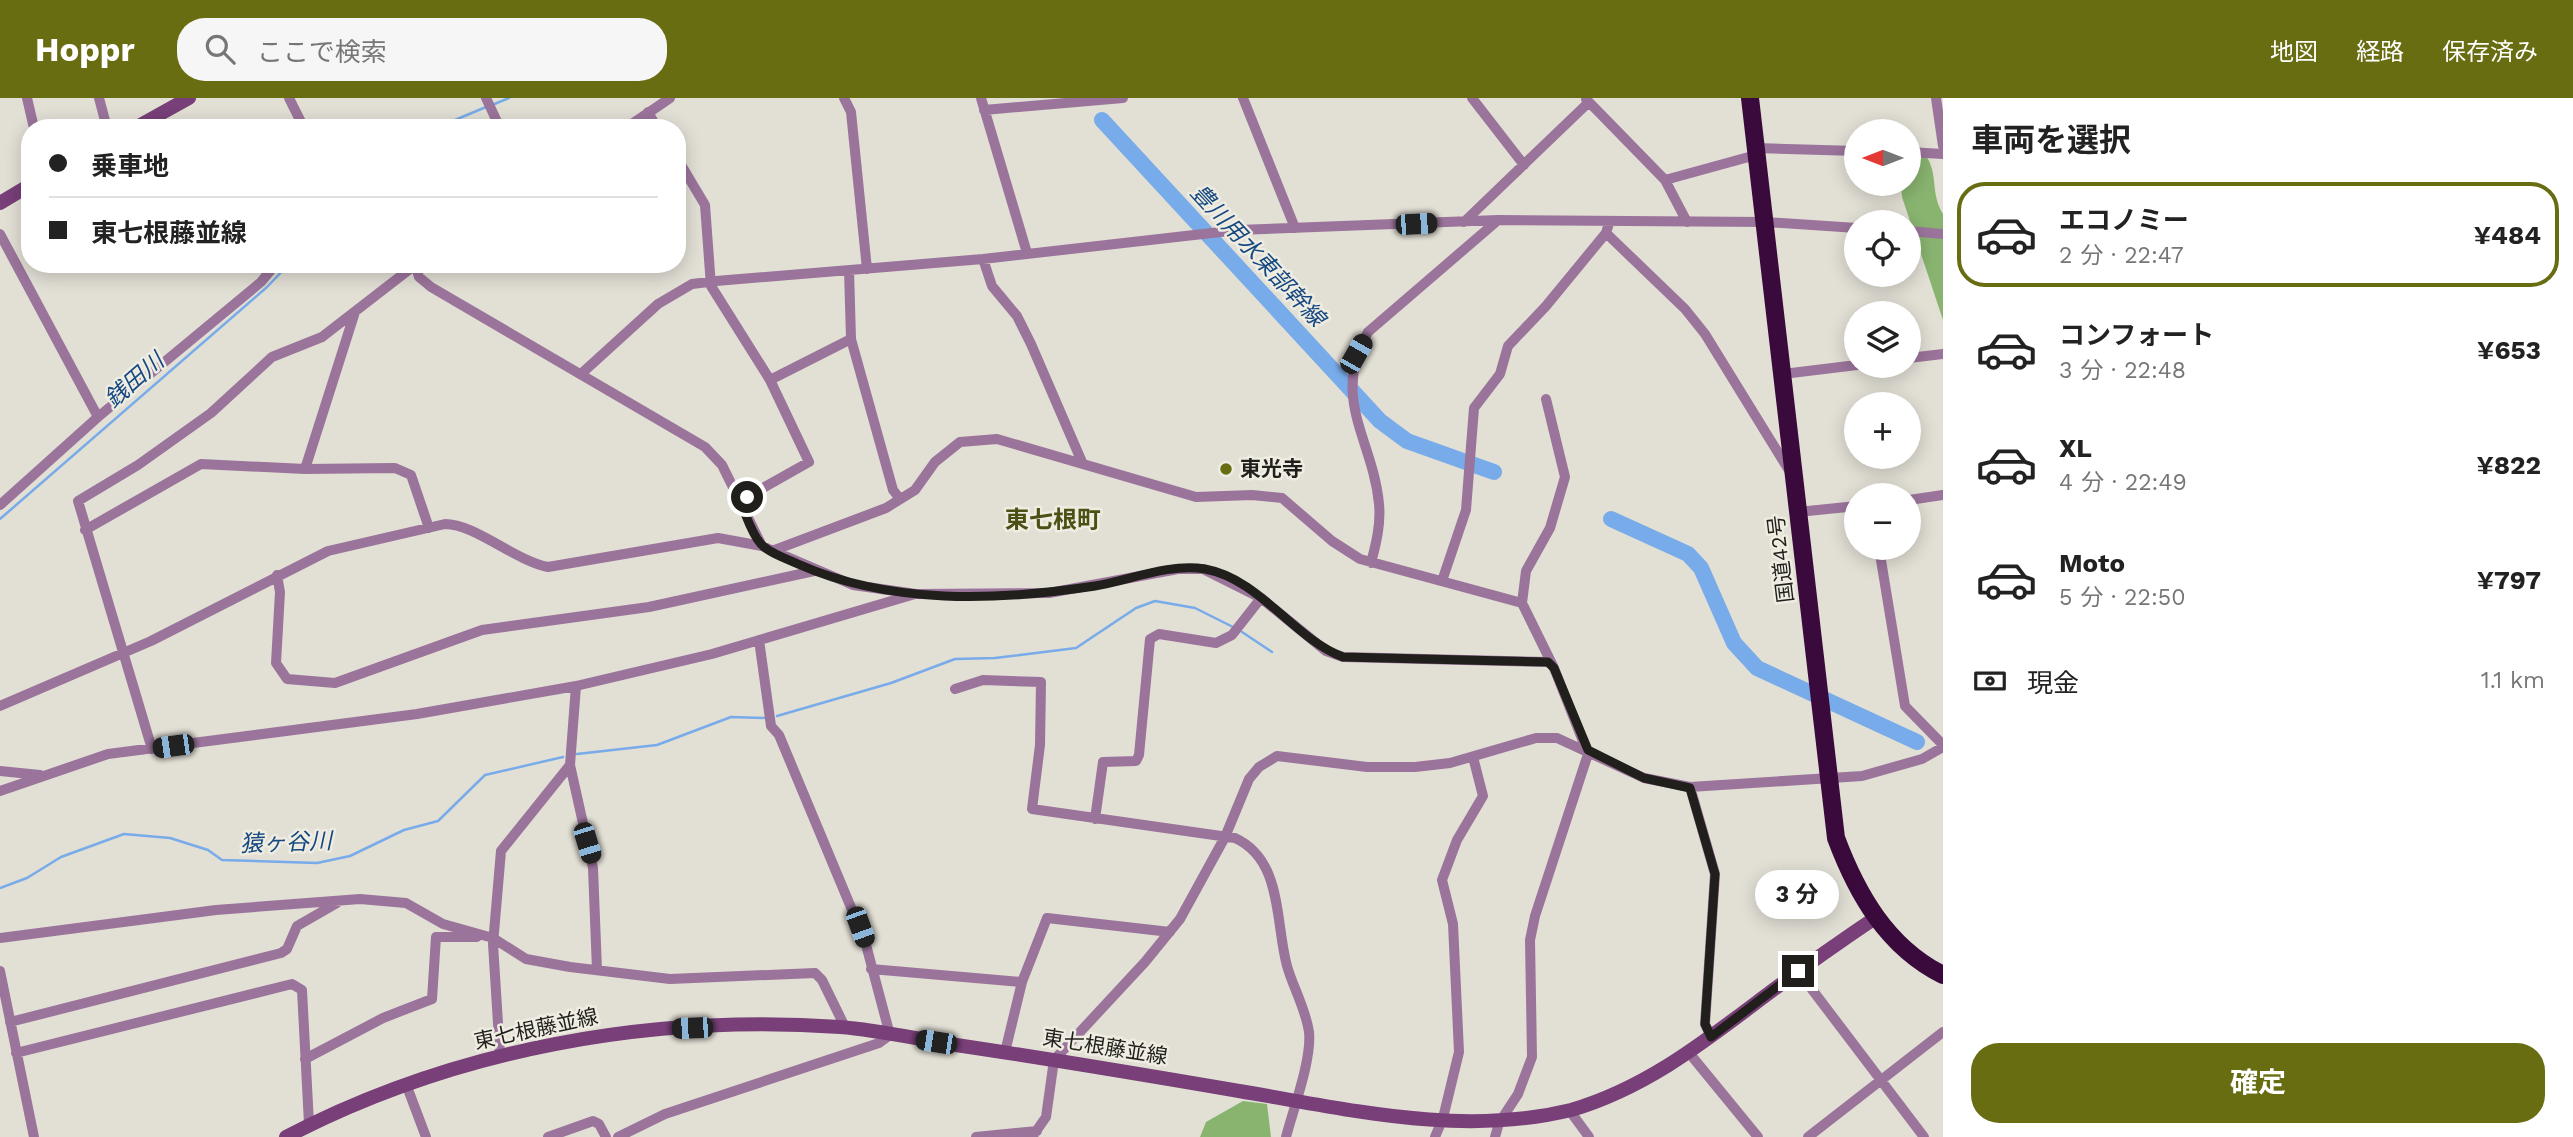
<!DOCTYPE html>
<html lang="ja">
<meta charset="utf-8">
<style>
body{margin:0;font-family:"Work Sans","Noto Sans JP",sans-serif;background:#f6f6f6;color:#222;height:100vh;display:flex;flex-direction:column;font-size:26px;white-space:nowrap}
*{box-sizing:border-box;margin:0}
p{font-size:23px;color:#767676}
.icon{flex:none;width:38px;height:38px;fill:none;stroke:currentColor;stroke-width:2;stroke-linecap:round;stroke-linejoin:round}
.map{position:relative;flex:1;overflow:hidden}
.sheet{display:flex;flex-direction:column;background:#fff;width:630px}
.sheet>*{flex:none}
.banner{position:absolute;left:21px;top:21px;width:665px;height:154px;border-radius:28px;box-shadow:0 4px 18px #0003;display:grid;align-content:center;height:154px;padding:0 28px;background:#fff}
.needle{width:46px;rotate:270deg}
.buttons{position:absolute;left:1844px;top:21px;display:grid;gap:14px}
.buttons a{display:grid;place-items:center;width:77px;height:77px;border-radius:50%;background:#fff;box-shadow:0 4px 18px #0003;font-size:35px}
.end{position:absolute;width:32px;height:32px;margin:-16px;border:9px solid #201f1b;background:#fff;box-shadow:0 0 0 4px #fff}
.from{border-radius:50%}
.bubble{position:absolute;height:49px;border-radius:24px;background:#fff;box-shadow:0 4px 18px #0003;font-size:23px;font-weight:700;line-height:49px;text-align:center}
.car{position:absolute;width:21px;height:42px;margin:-21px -10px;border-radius:9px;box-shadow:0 0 5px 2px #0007;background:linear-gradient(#222 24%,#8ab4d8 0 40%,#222 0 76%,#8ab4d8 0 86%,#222 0)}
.banner b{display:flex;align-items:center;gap:24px;height:66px;font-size:26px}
.banner b+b{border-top:2px solid #e0e0e0}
.banner i{width:18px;height:18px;background:#222}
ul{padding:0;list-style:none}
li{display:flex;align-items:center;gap:21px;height:105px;margin:0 14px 10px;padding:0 14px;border:4px solid transparent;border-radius:28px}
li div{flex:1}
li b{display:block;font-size:26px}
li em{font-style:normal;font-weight:700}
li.on{border-color:#686d11}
li>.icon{width:63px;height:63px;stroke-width:1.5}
h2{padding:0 28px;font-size:32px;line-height:84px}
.pay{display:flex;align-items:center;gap:18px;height:77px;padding:0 28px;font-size:26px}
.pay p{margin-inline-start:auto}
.primary-button{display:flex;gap:14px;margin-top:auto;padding:14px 28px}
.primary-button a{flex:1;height:80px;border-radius:28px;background:#686d11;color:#fff;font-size:28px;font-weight:700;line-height:80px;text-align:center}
header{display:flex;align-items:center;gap:42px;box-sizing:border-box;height:98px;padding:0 35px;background:#686d11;color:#fff}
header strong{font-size:33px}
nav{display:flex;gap:38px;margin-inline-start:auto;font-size:24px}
.search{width:490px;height:63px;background:#f6f6f6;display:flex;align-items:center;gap:18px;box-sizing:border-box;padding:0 24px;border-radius:28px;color:#767676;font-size:26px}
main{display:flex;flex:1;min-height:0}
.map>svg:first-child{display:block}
.forest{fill:#89b470}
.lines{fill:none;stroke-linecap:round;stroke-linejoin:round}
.stream{stroke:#78abe9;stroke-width:2.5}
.river{stroke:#78abe9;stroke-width:16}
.street{stroke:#9b749b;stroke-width:10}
.secondary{stroke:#783f79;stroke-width:14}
.highway{stroke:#390a3b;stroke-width:18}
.route{stroke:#201f1b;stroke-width:9}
.poi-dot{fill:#686d11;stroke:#efece2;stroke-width:2.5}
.labels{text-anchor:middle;stroke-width:5;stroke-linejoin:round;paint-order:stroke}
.poi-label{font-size:21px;font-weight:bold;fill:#201f1b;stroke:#efece2;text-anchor:start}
.street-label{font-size:21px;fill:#201f1b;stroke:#efece2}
.water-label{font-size:23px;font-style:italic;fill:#164981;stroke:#efece2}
.quarter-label{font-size:24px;font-weight:bold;fill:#4c5015;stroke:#efece2}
</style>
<header>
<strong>Hoppr</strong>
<div class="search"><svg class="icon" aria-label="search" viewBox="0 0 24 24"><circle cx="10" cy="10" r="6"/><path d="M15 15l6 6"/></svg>ここで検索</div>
<nav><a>地図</a><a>経路</a><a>保存済み</a></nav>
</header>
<main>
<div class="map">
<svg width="1943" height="1039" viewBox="0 0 1943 1039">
<rect width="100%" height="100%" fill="#e2dfd5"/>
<!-- forest -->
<path class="forest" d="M1920 49C1942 76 1928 91 1943 116V222L1902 99 1901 86H1909V50Z
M1243 1003 1267 1006 1271 1039H1200L1206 1024Z"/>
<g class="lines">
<!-- stream -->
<path class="stream" d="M492 7 509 0
M436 30 486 9
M0 421 267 189 289 166
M1242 534 1272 554
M777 618 891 585 955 561 995 560 1076 550 1136 510 1155 503 1195 510 1233 529
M577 656 657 647 731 619 768 620
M0 790 27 780 61 759 124 736 170 740 208 752 222 762 317 765 350 758 404 732 438 723 485 677 563 659"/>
<!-- river -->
<path class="river" d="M1102 22 1380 323 1407 343 1494 374
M1611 421 1688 456 1701 470 1734 545 1757 570 1917 644"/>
<!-- street -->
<path class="street" d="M27 0 34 30
M99 0 107 30
M289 0 304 30
M486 0 500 30
M844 0 851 14 867 171
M981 0 1027 155
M1243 0 1295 130
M1472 0 1524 67
M1936 0 1943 48
M1586 1 1665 82 1687 124
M984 12 1123 0
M648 14 657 30
M626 30 670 0
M1755 50 1857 53
M1909 54 1943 56
M677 60 705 107 711 188 770 282 809 364 740 403
M1665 82 1756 57
M1464 124 1588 5
M1909 133 1943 136
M1606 135 1685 211 1705 236 1790 374
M0 136 98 319 261 184 276 166
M983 161 992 188 1017 218 1031 246 1082 364
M415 166 419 179 431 189 705 349 722 367 762 448
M849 172 851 241 893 392 900 401
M1909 260 1943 256
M581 276 658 206 692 186 716 183 983 161 1238 132 1498 122 1765 124 1857 130
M1783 276 1857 267
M770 282 851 241
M305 371 355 214
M1909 402 1943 397
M0 407 98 319
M1798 414 1857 408
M85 432 201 366 305 371 395 370 411 377 429 430
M1879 450 1905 608 1943 647
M772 453 886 410 915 392 935 364 960 344 997 341 1196 399 1252 397 1282 400 1332 443 1360 461 1522 505
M1371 465C1376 446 1381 426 1379 406 1373 341 1330 301 1368 234L1497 123
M277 477 280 494 276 565 287 581 335 585 482 532 649 509 814 473
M1442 483 1466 412 1474 310 1500 276 1508 248 1546 208 1606 135 1609 125
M576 588 570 667 593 770 597 872
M955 591 983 582 1041 584 1040 647 1032 711 1235 740C1283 762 1275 824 1287 868 1293 889 1306 912 1309 934 1312 961 1293 1012 1286 1039
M0 608 151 543 328 453 445 426C475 426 514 462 548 469L718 440 762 448 853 487 916 496 1049 495 1178 471H1203L1261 500 1326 553 1343 559 1548 564 1552 567
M152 651 78 403 138 367 211 315 272 259 322 239 415 167
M0 673 40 677
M1690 689 1715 776 1705 926 1711 939
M0 693 108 656 417 616 576 588 712 556 915 496
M1095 721 1103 664 1136 663 1139 657 1150 541 1159 536 1216 545 1232 537 1261 500
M0 840 216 812 360 801 406 805 443 826 493 840 526 861 570 869 670 881 815 875 822 882 845 929
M871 871 1022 884
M0 873 34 1039
M1798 873 1924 1039
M10 924 281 855 287 851 297 828 337 805
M1005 954 1022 884 1047 820 1170 834
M16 955 292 886 302 892 309 1026
M1690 956 1758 1039
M500 957 493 846 501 753 570 667
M305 961 383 920 432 901 436 839H477
M406 986 426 1039
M1570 1013 1589 1039
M548 1039 593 1023 599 1026 606 1039
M618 1039 665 1016 879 945 890 937 865 843 779 637 771 628 759 542
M976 1039 1037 1033
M1032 1039 1046 1019 1054 962 1145 864 1180 821 1225 739 1249 681 1259 669 1277 658 1367 669H1415L1450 665 1536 640H1557L1644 680 1690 689 1862 678 1922 661 1943 649
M1435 1039 1443 1020 1459 954 1453 826 1442 782 1457 742 1483 698 1473 659
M1495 1039 1499 1025 1518 996 1532 959 1530 842 1535 818 1588 656 1554 570 1522 505 1526 473 1550 430 1565 379 1546 301
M1808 1039 1943 934"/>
<!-- secondary -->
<path class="secondary" d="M135 30 189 0
M0 105 30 87
M286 1039C455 951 649 916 840 929 878 932 918 941 956 947 1051 961 1145 977 1239 993 1348 1011 1461 1039 1571 1012 1646 990 1704 944 1765 898 1801 871 1838 845 1875 820"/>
<!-- highway -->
<path class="highway" d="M1750 0 1836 740C1857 796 1887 849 1943 877"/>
</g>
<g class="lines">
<!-- route -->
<path class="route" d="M747 399 740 403C746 416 751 435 761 446 769 455 787 461 798 466 890 507 997 503 1095 488 1130 482 1169 465 1205 471 1260 481 1293 540 1343 559L1548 564 1554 570 1588 652 1644 680 1690 690 1715 776 1705 926 1711 939 1798 873"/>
</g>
<!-- markers -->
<circle class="poi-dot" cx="1226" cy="371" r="7"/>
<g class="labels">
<!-- poi labels -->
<g class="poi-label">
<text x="1240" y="378">東光寺</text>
</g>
<!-- street labels -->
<g class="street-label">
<text transform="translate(1781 461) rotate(-97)" y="7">国道42号</text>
<text transform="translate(536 931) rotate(-12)" y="7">東七根藤並線</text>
<text transform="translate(1105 949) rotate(9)" y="7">東七根藤並線</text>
</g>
<!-- water labels -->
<g class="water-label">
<text transform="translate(1258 157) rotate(47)" y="8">豊川用水東部幹線</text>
<text transform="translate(134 282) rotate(-41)" y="8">銭田川</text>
<text transform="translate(286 744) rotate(-2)" y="8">猿ヶ谷川</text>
</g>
<!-- quarter labels -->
<g class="quarter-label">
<text x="1053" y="430">東七根町</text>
</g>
</g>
</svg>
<div class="buttons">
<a><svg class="needle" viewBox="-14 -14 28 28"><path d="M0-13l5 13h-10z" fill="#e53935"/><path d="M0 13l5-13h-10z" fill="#767676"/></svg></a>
<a><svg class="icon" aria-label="locate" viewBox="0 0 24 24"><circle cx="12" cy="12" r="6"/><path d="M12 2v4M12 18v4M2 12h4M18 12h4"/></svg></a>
<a><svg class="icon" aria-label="layers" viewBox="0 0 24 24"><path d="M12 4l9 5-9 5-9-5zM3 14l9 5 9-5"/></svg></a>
<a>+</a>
<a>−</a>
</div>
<i class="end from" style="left:747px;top:399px"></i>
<i class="end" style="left:1798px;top:873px"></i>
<div class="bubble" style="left:1755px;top:772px;width:84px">3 分</div>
<i class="car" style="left:1416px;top:126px;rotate:87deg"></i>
<i class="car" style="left:1356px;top:256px;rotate:30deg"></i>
<i class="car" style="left:173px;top:648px;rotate:262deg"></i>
<i class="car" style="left:587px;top:745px;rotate:163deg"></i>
<i class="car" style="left:860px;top:829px;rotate:160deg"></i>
<i class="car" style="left:692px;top:930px;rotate:268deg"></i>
<i class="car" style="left:936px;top:944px;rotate:279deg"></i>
<div class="banner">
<b><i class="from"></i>乗車地</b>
<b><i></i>東七根藤並線</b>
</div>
</div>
<section class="sheet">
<h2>車両を選択</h2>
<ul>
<li class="on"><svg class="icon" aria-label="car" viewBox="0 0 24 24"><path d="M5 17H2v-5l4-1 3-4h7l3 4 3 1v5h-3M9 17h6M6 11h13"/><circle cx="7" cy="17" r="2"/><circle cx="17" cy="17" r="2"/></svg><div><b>エコノミー</b><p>2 分 · 22:47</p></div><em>¥484</em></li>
<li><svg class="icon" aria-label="car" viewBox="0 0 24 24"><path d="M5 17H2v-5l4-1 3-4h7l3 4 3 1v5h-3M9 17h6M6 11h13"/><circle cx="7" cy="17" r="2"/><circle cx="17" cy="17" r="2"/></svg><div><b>コンフォート</b><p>3 分 · 22:48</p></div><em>¥653</em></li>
<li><svg class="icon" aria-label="car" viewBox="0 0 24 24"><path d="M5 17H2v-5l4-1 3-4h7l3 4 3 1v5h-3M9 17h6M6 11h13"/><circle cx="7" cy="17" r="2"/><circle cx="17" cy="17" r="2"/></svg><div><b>XL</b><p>4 分 · 22:49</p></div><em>¥822</em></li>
<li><svg class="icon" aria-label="car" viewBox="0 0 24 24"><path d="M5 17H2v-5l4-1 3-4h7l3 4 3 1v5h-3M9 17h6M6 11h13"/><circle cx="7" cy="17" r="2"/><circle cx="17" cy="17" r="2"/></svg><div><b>Moto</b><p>5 分 · 22:50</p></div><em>¥797</em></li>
</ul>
<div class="pay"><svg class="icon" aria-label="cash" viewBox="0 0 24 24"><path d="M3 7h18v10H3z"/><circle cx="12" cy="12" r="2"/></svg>現金<p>1.1 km</p></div>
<div class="primary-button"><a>確定</a></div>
</section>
</main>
